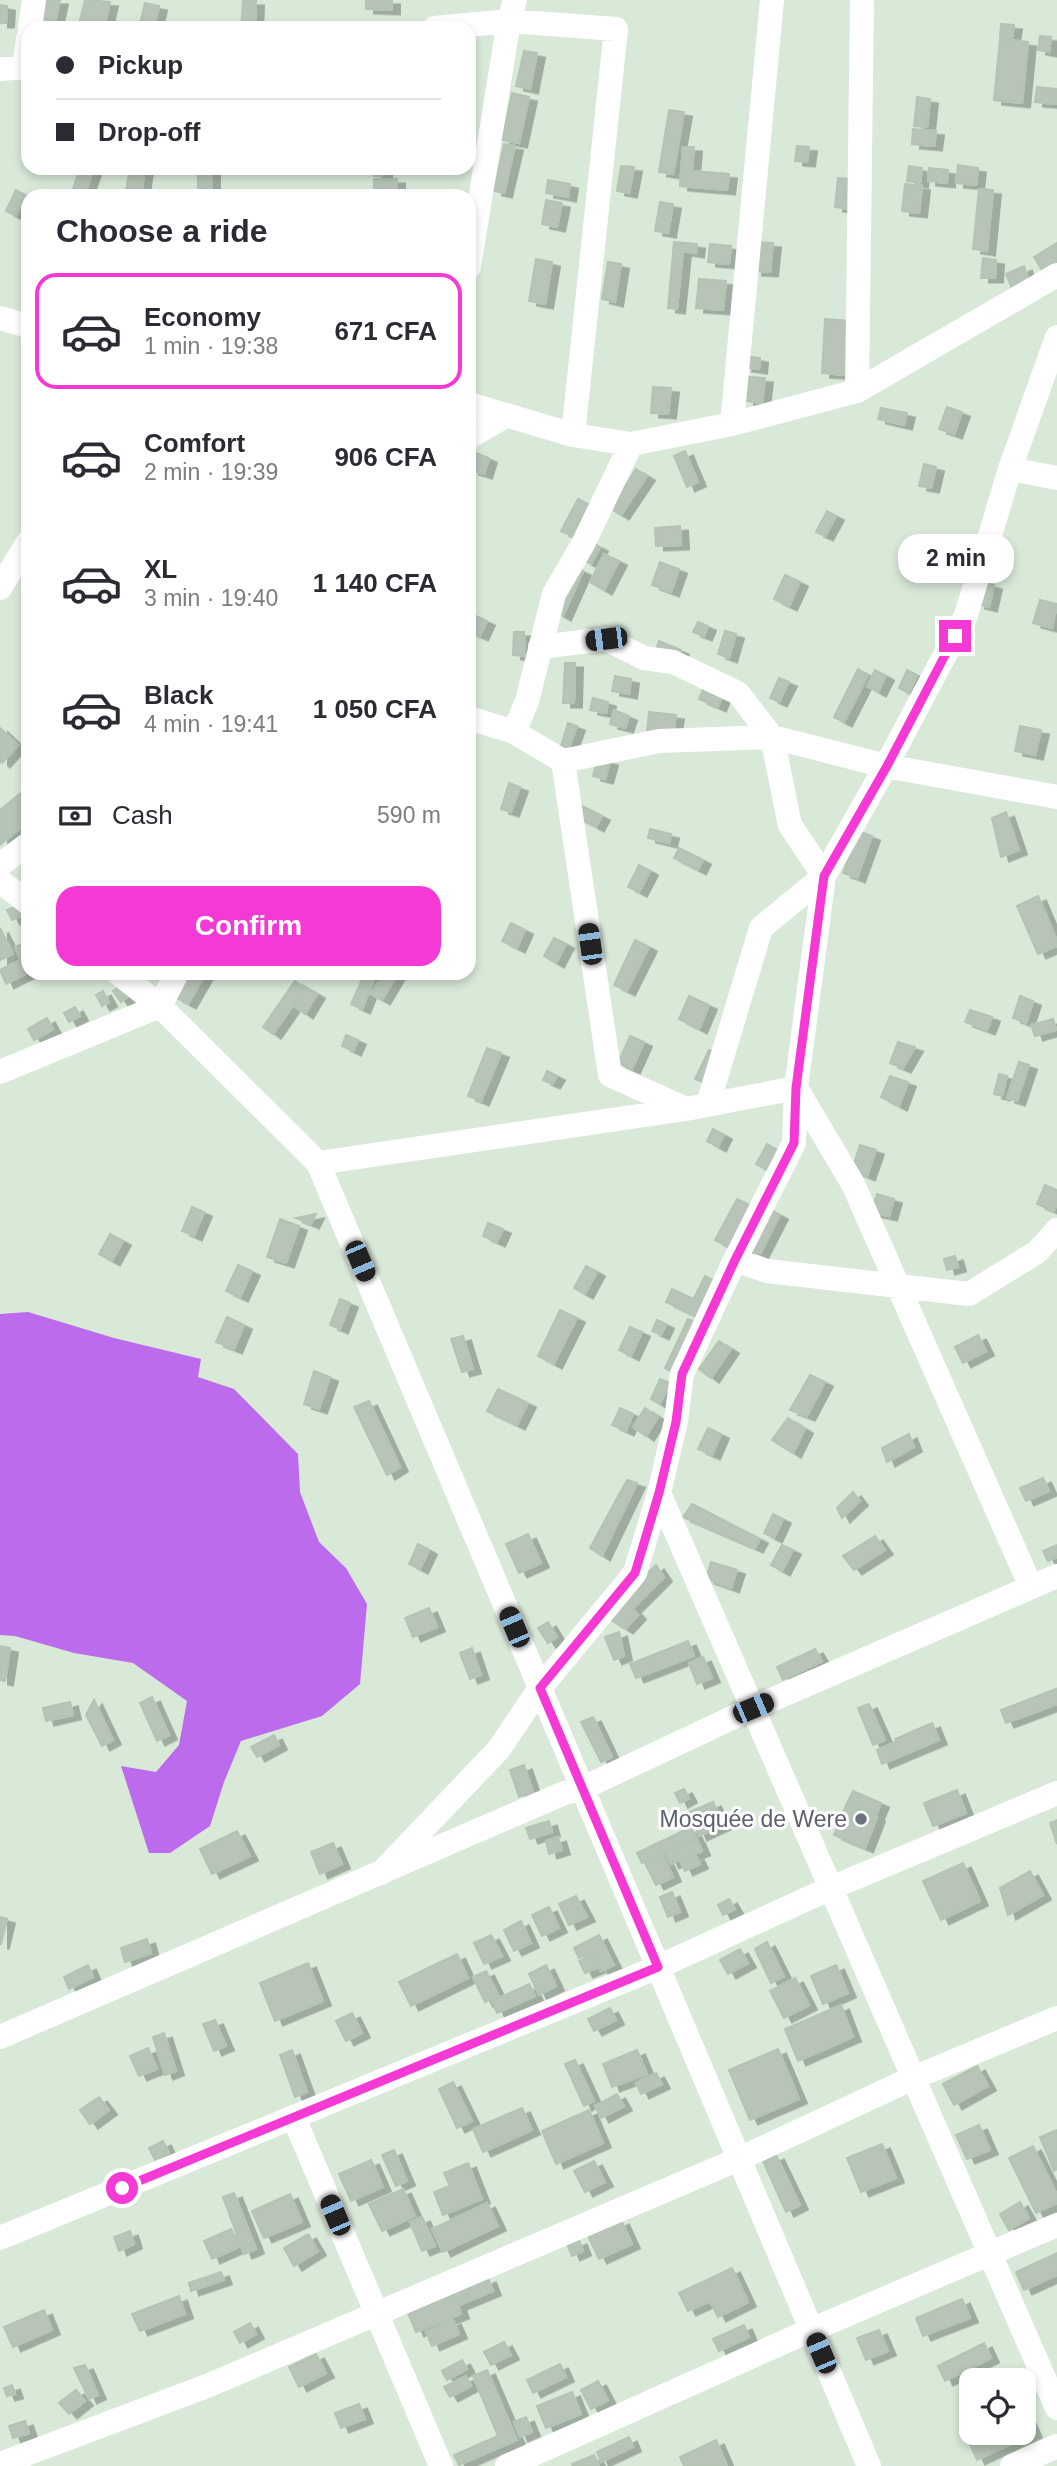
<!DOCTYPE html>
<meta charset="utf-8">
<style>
body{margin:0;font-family:Helvetica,sans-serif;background:#f2f2f3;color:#2b2b33;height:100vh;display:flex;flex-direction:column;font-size:26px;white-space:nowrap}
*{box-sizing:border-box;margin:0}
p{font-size:23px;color:#7c7c81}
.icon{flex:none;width:38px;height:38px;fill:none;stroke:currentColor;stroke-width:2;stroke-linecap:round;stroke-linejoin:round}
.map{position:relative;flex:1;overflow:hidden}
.sheet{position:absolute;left:21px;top:189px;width:455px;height:791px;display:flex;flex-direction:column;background:#fff;border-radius:21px;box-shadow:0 4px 10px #0003}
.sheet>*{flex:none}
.hud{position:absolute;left:21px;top:21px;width:455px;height:154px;border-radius:21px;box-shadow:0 4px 10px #0003;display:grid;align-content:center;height:154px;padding:0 35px;background:#fff}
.fabs{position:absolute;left:959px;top:2368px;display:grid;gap:14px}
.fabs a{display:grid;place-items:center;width:77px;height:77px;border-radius:14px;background:#fff;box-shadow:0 4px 10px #0003;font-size:35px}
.end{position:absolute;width:32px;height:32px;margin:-16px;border:9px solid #f539d5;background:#fff;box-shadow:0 0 0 4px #fff}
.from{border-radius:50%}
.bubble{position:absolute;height:49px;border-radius:21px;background:#fff;box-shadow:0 4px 10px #0003;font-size:23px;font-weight:600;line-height:49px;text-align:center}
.car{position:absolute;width:21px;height:42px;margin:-21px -10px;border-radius:9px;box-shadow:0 0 5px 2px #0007;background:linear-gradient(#222 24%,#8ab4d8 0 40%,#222 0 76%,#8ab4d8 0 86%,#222 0)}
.hud b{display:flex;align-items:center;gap:24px;height:66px;font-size:26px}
.hud b+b{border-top:2px solid #e1e1e2}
.hud i{width:18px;height:18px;background:#2b2b33}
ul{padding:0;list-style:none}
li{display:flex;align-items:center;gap:21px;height:116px;margin:0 14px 10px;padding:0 21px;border:4px solid transparent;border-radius:21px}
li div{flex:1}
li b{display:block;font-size:26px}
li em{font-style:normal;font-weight:600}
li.on{border-color:#f539d5}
li>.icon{width:63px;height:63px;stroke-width:1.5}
h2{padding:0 35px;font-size:32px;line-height:84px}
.pay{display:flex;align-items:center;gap:18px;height:77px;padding:0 35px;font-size:26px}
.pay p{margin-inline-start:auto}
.action{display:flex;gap:14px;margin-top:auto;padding:14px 35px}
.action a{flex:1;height:80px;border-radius:21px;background:#f539d5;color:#fff;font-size:28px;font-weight:600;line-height:80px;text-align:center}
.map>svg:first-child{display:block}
.water{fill:#bb6beb}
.building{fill:#b8c4b8;stroke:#b2c4b2;stroke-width:2;filter:url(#shadow)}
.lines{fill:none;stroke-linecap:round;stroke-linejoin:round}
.minor{stroke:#fff;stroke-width:24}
.route{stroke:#f539d5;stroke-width:9}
.worship-dot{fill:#6b7280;stroke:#fff;stroke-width:2.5}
.labels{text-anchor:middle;stroke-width:6;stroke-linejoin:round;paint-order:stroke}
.worship-label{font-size:23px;fill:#5b616d;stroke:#fff;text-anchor:end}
</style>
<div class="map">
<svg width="1057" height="2466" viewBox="0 0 1057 2466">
<defs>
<filter id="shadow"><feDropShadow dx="8" dy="4.5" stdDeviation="0" flood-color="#0004"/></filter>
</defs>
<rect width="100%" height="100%" fill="#d9e9d8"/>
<!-- water -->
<path class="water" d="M28 1312 114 1338 201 1359 198 1377 234 1389 298 1454 300 1492 319 1542 346 1568 367 1604 360 1684 322 1716 241 1741 224 1782 210 1826 170 1853H149L121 1766 156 1772 179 1745 187 1701 133 1663 74 1653 15 1636 0 1635V1314Z"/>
<!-- building -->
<path class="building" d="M45 0H60L55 22 41 19Z
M85 0 110 2 104 28H78Z
M366 0H392V10L366 9Z
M243 1H256L255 28H241Z
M145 3 159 6 154 28H139Z
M0 5 7 6 6 23H0Z
M1001 24 1014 25 1012 38 1000 37Z
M1040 36 1051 37 1049 52 1038 50Z
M1000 39 1028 42 1022 103 994 100Z
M524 51 537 53 530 89 516 86Z
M1037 87 1057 89V104L1035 102Z
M512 93 529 97 519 143 502 140Z
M917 97 930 99 927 127 914 126Z
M669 110 684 112 673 174 659 172Z
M913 129 936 131 934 146 912 144Z
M504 144 515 146 504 193 494 191Z
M797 146 809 147 807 162 795 161Z
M683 147H694L692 171 729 174 727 190 680 186Z
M958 165 978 168 976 185 956 183Z
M621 166 634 167 629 193 617 191Z
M909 166 922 168 920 183 907 181Z
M80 168H94L84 196 72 192Z
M130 168H145L141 196H125Z
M198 168H212V191H198Z
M374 168H384V176H374Z
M929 168 948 170 947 183 928 181Z
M838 178 852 179 849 209 835 207Z
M374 179H397V193L374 194Z
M548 180 570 184 568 197 546 193Z
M905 184 922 186 919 213 902 211Z
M979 189 993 190 987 251 973 249Z
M16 190 25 195 16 216 6 211Z
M546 200 562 203 557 227 542 224Z
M660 202 673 204 668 233 655 231Z
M674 242 697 244 696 253 683 251 677 309 668 308Z
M757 242 773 243 770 272 754 271Z
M1057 243V264L1043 272 1034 257Z
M710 244 731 246 729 264 708 262Z
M983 258 996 260 995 278H981Z
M536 259 552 262 545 304 529 301Z
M608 262 621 264 615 302 602 299Z
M1024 266 1029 282 1013 291 1006 274Z
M699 279 726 281 723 310 696 308Z
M825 319 851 321 847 375 822 373Z
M745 356 760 358 759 369 744 367Z
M749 377 765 378 762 403 746 401Z
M653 387 671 388 668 414 651 413Z
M947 407 962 412 954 434 939 429Z
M881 408 907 413 904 425 878 419Z
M685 451 698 482 687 487 674 456Z
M476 453 489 458 484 474 471 470Z
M924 464 936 467 931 488 919 486Z
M636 469 647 476 621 515 611 509Z
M578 499 588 504 572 536 561 531Z
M827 511 836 516 825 536 816 532Z
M680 526 681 545 656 546 655 528Z
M592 543 600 547 591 564 583 560Z
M604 554 619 561 604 590 590 582Z
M660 562 679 569 671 592 652 585Z
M574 567 583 571 563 616 554 611Z
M785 575 800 582 789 606 774 599Z
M981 582 994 585 989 607 977 604Z
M1040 600 1057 604 1052 628 1033 623Z
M469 613 487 621 480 636 469 631Z
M698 622 708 626 704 636 693 632Z
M725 631 736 634 729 658 718 654Z
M514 632H524L525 656 513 655Z
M659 641 681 650 677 661 655 652Z
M565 663H575L574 703H563Z
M858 669 868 675 844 722 834 717Z
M875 670 886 676 878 692 867 686Z
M907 670 917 675 909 693 899 688Z
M615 676 631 679 629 694 612 691Z
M779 678 789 682 779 702 770 698Z
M706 682 725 690 718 707 699 699Z
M593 698 608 702 606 713 590 710Z
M614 710 629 716 625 728 610 724Z
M649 712 676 715 673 735 647 732Z
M568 723 577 726 569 748 561 746Z
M1020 726 1041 730 1035 755 1015 751Z
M0 728 18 745 2 763 0 761Z
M598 758 610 761 605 779 593 776Z
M509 783 520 787 511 812 501 809Z
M28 787V822L0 845V810Z
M580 805 602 816 596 827 575 816Z
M1006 812 1019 850 1001 857 992 818Z
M650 829 671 834 669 843 648 838Z
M858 831 872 836 857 878 843 873Z
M679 848 703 860 698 870 674 858Z
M639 865 650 871 639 892 628 887Z
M1038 896 1057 941V946L1038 954 1017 906Z
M17 906 21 916 12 920 7 910Z
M511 923 525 930 517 948 502 941Z
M0 928 13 954 0 960Z
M554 938 566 944 556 963 544 956Z
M635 940 649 947 627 991 614 985Z
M28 941V955L20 959 15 947Z
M28 956V973L6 984 0 970Z
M188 973H206L188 1004 175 997Z
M365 973 375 977 362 1009 351 1004Z
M384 973H398L382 1000 371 994Z
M295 981 305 988 273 1034 263 1027Z
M124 983 132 993 121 1002 113 991Z
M306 987 317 994 305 1014 294 1006Z
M103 991 109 1002 102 1006 96 995Z
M689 996 709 1005 699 1029 679 1019Z
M1020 996 1033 1001 1026 1023 1013 1018Z
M75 1007 80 1016 69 1022 64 1013Z
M970 1010 992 1017 987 1030 965 1022Z
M47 1018 53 1029 34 1040 28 1029Z
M1053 1019 1056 1030 1035 1036 1031 1025Z
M346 1035 358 1040 353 1051 342 1046Z
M630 1036 644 1042 632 1069 618 1063Z
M898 1042 915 1047 903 1068 890 1063Z
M487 1048 501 1053 481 1101 468 1096Z
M709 1050 719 1054 705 1083 695 1079Z
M1019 1062 1029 1065 1017 1101 1007 1098Z
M547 1071 557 1076 552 1084 543 1080Z
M999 1074 1007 1076 1002 1096 994 1094Z
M890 1076 908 1082 899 1106 881 1097Z
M713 1129 724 1135 718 1147 707 1141Z
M767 1144 780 1152 769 1171 756 1164Z
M860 1145 876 1150 867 1176 852 1170Z
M1045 1185 1057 1190V1203L1054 1211 1037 1204Z
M877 1194 894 1199 889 1216 871 1212Z
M737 1199 753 1207 731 1248 715 1240Z
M192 1207 204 1212 194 1236 182 1231Z
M771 1210 780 1215 759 1256 749 1251Z
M316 1214 311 1224 296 1218Z
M280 1219 299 1226 286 1263 267 1257Z
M488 1223 503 1229 497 1242 483 1236Z
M110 1234 123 1241 112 1261 99 1254Z
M955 1256 958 1267 947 1270 944 1259Z
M238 1265 252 1271 240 1297 226 1291Z
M586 1266 597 1272 585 1294 574 1288Z
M705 1276 715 1281 704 1303 694 1298Z
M672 1289 704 1304 698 1317 666 1302Z
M340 1299 350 1303 340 1329 330 1325Z
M560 1310 577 1318 554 1364 538 1356Z
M227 1317 244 1325 234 1349 216 1342Z
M688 1319 698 1323 674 1373 665 1368Z
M657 1320 666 1324 661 1335 652 1331Z
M630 1327 642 1332 631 1356 619 1350Z
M978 1335 986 1351 963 1363 955 1347Z
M463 1336 473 1369 462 1372 451 1339Z
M719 1341 731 1349 711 1378 699 1369Z
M314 1371 330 1377 319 1409 304 1404Z
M810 1375 825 1382 807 1416 790 1410Z
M660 1379 670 1383 660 1404 651 1399Z
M498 1389 528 1403 517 1425 487 1411Z
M369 1401 400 1467 387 1475 354 1407Z
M620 1408 633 1414 626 1431 612 1425Z
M645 1408 658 1417 646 1436 633 1427Z
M788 1418 805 1429 793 1453 772 1440Z
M708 1428 721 1434 712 1455 698 1449Z
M909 1434 914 1447 887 1462 882 1448Z
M1043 1478 1049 1491 1026 1501 1020 1488Z
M627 1480 637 1483 602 1556 590 1548Z
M853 1492 860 1501 842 1518 837 1508Z
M692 1504 760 1539 755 1548 683 1517Z
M773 1514 783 1519 774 1538 764 1533Z
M528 1534 541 1563 519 1573 506 1544Z
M875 1536 885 1550 854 1570 843 1556Z
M418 1544 429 1550 420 1569 409 1564Z
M782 1545 793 1550 782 1571 771 1565Z
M1057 1545V1557L1048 1561 1043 1551Z
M711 1562 737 1570 731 1588 706 1579Z
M656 1565 664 1577 632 1609 622 1596Z
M626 1602 638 1615 625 1629 611 1620Z
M429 1608 437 1627 413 1637 405 1618Z
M548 1622 557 1637 548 1643 538 1628Z
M619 1632 624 1656 614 1660 605 1637Z
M688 1641 694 1656 636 1678 630 1664Z
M0 1646 10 1648 5 1681 0 1680Z
M472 1648 481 1675 470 1679 460 1653Z
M815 1649 822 1661 783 1680 777 1667Z
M703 1657 712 1678 697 1684 689 1663Z
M1056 1689 1057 1704 1006 1723 1001 1710Z
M152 1697 169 1735 157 1741 140 1703Z
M94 1700 113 1740 102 1746 86 1715Z
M70 1702 73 1715 46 1721 43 1708Z
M869 1704 885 1740 873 1745 858 1708Z
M593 1717 612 1757 601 1762 581 1722Z
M932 1723 939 1740 882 1764 877 1750 896 1742 895 1739Z
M274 1735 279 1745 257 1757 251 1747Z
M524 1765 533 1792 519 1797 510 1770Z
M684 1789 689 1798 680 1803 675 1793Z
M957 1790 966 1813 933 1826 924 1803Z
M853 1791 881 1803 876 1815 847 1803Z
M713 1802 723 1825 699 1836 689 1812Z
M846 1805 877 1817 865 1848 834 1835Z
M1057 1820V1844L1050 1823Z
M549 1821 552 1832 530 1839 526 1828Z
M691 1827 696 1838 642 1863 637 1853Z
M237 1831 250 1856 212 1874 200 1849Z
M558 1837 562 1850 549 1854 546 1841Z
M697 1839 702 1851 671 1864 666 1853Z
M333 1843 342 1864 320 1874 311 1852Z
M663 1855 673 1877 656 1885 645 1863Z
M696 1856 700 1864 685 1871 681 1863Z
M963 1863 980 1901 941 1920 923 1881Z
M1030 1871 1043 1895 1008 1915 1000 1888Z
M672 1892 680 1912 668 1917 660 1897Z
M576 1896 587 1917 569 1925 559 1904Z
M729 1899 735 1909 723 1915 718 1905Z
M549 1907 559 1928 542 1936 532 1915Z
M0 1917 7 1919 1 1944H0Z
M521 1921 531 1943 514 1951 504 1930Z
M491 1935 502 1956 484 1964 474 1943Z
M599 1935 614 1965 601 1971 592 1952 579 1958 574 1948Z
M147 1939 151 1953 125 1962 121 1948Z
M767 1942 784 1976 771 1983 755 1949Z
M740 1949 748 1963 728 1974 720 1960Z
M457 1954 468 1978 411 2006 399 1982Z
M591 1956 597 1968 585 1973 579 1961Z
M308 1963 323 2001 275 2021 260 1983Z
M88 1965 93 1977 69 1989 64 1977Z
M546 1965 556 1986 539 1995 529 1974Z
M836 1965 848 1993 823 2004 811 1976Z
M486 1971 498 1995 485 2002 473 1977Z
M795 1978 809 2005 784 2018 770 1991Z
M529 1984 535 1996 497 2013 492 2001Z
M841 2005 853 2037 798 2061 785 2029Z
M610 2008 616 2020 594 2031 588 2019Z
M352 2013 362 2033 346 2041 336 2021Z
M215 2020 226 2046 214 2051 203 2024Z
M164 2033 176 2071 165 2075 153 2037Z
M148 2048 157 2069 139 2076 130 2056Z
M778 2049 799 2099 750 2120 729 2070Z
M292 2050 307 2092 295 2097 280 2055Z
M637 2050 647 2074 612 2087 603 2064Z
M575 2060 594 2101 584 2106 565 2064Z
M977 2066 988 2086 954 2105 943 2084Z
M656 2073 662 2084 641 2094 636 2083Z
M453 2082 472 2121 457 2128 439 2089Z
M617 2094 624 2106 601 2118 595 2106Z
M99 2097 109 2110 90 2124 80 2110Z
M522 2108 532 2130 483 2152 473 2129Z
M589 2110 603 2143 556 2164 542 2131Z
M979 2125 990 2150 967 2159 956 2135Z
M1057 2130V2169L1054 2171 1040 2137Z
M163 2141 169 2153 155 2160 149 2148Z
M882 2144 896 2178 861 2192 847 2158Z
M1033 2146 1057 2195V2203L1036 2213 1009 2158Z
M394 2150 407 2181 396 2186 382 2155Z
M776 2155 800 2205 786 2212 763 2161Z
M371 2160 383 2187 351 2201 339 2174Z
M594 2161 605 2182 585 2192 574 2171Z
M468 2163 482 2199 443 2215 434 2192 450 2186 444 2173Z
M403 2189 415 2216 382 2231 369 2204Z
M234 2193 256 2249 244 2254 223 2197Z
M290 2194 302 2222 264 2238 252 2211Z
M1020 2202 1029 2218 1009 2230 1000 2214Z
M487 2203 498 2226 443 2252 432 2229Z
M422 2217 435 2246 422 2251 410 2222Z
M621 2220 632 2244 599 2259 588 2236Z
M231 2229 239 2247 212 2259 204 2241Z
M130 2231 134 2244 119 2251 114 2237Z
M308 2234 318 2251 294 2266 284 2248Z
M579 2240 583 2251 572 2256 567 2244Z
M1057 2253V2275L1024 2290 1016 2272Z
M732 2268 748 2302 718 2317 710 2301 688 2311 679 2293Z
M221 2272 224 2280 191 2291 189 2283Z
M488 2278 493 2291 459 2305 453 2292Z
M454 2294 461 2314 416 2332 408 2313Z
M179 2296 185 2314 140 2331 132 2314Z
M962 2299 970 2318 923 2336 916 2318Z
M44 2310 52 2330 13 2347 4 2327Z
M453 2320 459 2334 432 2346 426 2332Z
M250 2323 256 2334 240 2343 234 2332Z
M744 2325 749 2337 719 2351 713 2339Z
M879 2330 888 2351 866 2360 857 2338Z
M504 2342 511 2355 491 2365 484 2352Z
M984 2343 991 2358 945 2381 938 2366Z
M316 2354 326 2373 299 2387 289 2367Z
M462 2360 467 2369 447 2380 442 2371Z
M560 2364 566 2377 533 2393 527 2380Z
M85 2365 98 2395 89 2399 74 2368Z
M487 2370 517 2440 459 2465 454 2455 498 2436 473 2376Z
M466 2376 471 2386 450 2397 444 2387Z
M598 2381 608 2400 591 2409 581 2390Z
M12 2385 15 2394 7 2396 4 2388Z
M76 2390 85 2401 69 2414 59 2403Z
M572 2392 581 2414 546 2428 537 2406Z
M359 2404 365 2419 341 2428 335 2413Z
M1024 2411 1034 2433 977 2460 967 2437 976 2432H1024Z
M526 2417 532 2432 520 2437 514 2422Z
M25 2421 29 2433 13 2438 9 2426Z
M629 2437 633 2447 601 2462 597 2452Z
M716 2440 727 2466H684L680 2457Z
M594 2455 599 2466H573L572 2464Z"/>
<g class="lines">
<!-- minor -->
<path class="minor" d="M30 28 34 0
M435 28 509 21 616 29 573 435
M24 68 28 39
M0 69 28 67
M469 267 509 21 515 0
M0 318 28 326
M857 391 862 0
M469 404 573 435 631 444 732 424 857 391 1057 275
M732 424 772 0
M469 437 507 415
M1010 469 1057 478
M0 588 28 542
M540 647 606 639 644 658 673 662 738 693 772 737 790 825 824 876 761 928 708 1104
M469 718 514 732 563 761 659 741 772 737 886 766 1057 797
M514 732 527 701 554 594 583 544 631 444
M563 761 610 1075 686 1109
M0 865 28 844
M0 881 28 903
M118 973 160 1006 318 1163 869 2466
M0 1072 160 1006 177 973
M318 1163 686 1109 796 1088 794 1143 735 1260 682 1374 676 1421 659 1493 635 1573 540 1688 499 1749 381 1873
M735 1260 767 1271 969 1294 1037 1252 1057 1230
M659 1493 1057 2408
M1031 1587 853 1184 796 1088 824 876 886 766 966 615 1010 469 1057 337
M0 2037 562 1794 583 1788 753 1708 1057 1576
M294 2118 441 2466
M0 2238 658 1967 831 1888 1057 1793
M0 2464 207 2386 739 2159 913 2078 1057 2018
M507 2466 811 2330 1057 2225
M1012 2466 1057 2446"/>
</g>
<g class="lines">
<!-- route -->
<path class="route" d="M122 2188 658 1967 540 1688 635 1573 659 1493 676 1422 682 1374 735 1260 794 1143 796 1088 824 876 887 766 955 636"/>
</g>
<!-- markers -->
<circle class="worship-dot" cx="861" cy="1819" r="7"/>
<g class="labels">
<!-- worship labels -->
<g class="worship-label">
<text x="847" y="1827">Mosquée de Were</text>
</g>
</g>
</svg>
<div class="fabs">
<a><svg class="icon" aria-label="locate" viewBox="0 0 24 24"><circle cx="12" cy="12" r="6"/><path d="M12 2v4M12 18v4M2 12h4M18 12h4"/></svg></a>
</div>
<i class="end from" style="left:122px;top:2188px"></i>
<i class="end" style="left:955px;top:636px"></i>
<div class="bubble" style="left:898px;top:534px;width:116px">2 min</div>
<i class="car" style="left:606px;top:639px;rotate:263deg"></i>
<i class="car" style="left:590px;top:944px;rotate:352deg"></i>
<i class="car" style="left:360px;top:1261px;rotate:157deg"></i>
<i class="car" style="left:514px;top:1627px;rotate:337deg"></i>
<i class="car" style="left:753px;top:1708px;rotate:67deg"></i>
<i class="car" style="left:335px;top:2215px;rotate:337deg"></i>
<i class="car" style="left:821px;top:2353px;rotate:337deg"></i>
<div class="hud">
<b><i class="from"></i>Pickup</b>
<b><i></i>Drop-off</b>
</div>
<section class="sheet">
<h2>Choose a ride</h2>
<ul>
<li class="on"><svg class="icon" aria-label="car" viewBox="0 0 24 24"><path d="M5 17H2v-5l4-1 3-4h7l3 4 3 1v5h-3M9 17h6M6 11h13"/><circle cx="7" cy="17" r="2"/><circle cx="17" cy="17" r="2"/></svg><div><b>Economy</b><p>1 min · 19:38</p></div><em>671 CFA</em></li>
<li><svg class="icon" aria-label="car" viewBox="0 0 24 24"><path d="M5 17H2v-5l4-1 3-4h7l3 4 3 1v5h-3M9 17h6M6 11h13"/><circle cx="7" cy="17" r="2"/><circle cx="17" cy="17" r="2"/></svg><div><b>Comfort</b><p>2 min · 19:39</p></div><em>906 CFA</em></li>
<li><svg class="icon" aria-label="car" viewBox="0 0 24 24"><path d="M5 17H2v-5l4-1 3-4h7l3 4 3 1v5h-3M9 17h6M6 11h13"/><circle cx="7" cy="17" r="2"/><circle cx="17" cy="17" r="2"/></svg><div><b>XL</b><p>3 min · 19:40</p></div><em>1 140 CFA</em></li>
<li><svg class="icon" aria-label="car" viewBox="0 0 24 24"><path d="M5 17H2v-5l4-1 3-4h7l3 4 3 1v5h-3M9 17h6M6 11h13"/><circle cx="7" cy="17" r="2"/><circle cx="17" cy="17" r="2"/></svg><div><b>Black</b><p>4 min · 19:41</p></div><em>1 050 CFA</em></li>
</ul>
<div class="pay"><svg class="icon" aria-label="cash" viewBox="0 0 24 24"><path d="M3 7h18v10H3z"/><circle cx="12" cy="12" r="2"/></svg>Cash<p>590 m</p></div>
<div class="action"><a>Confirm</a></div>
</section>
</div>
